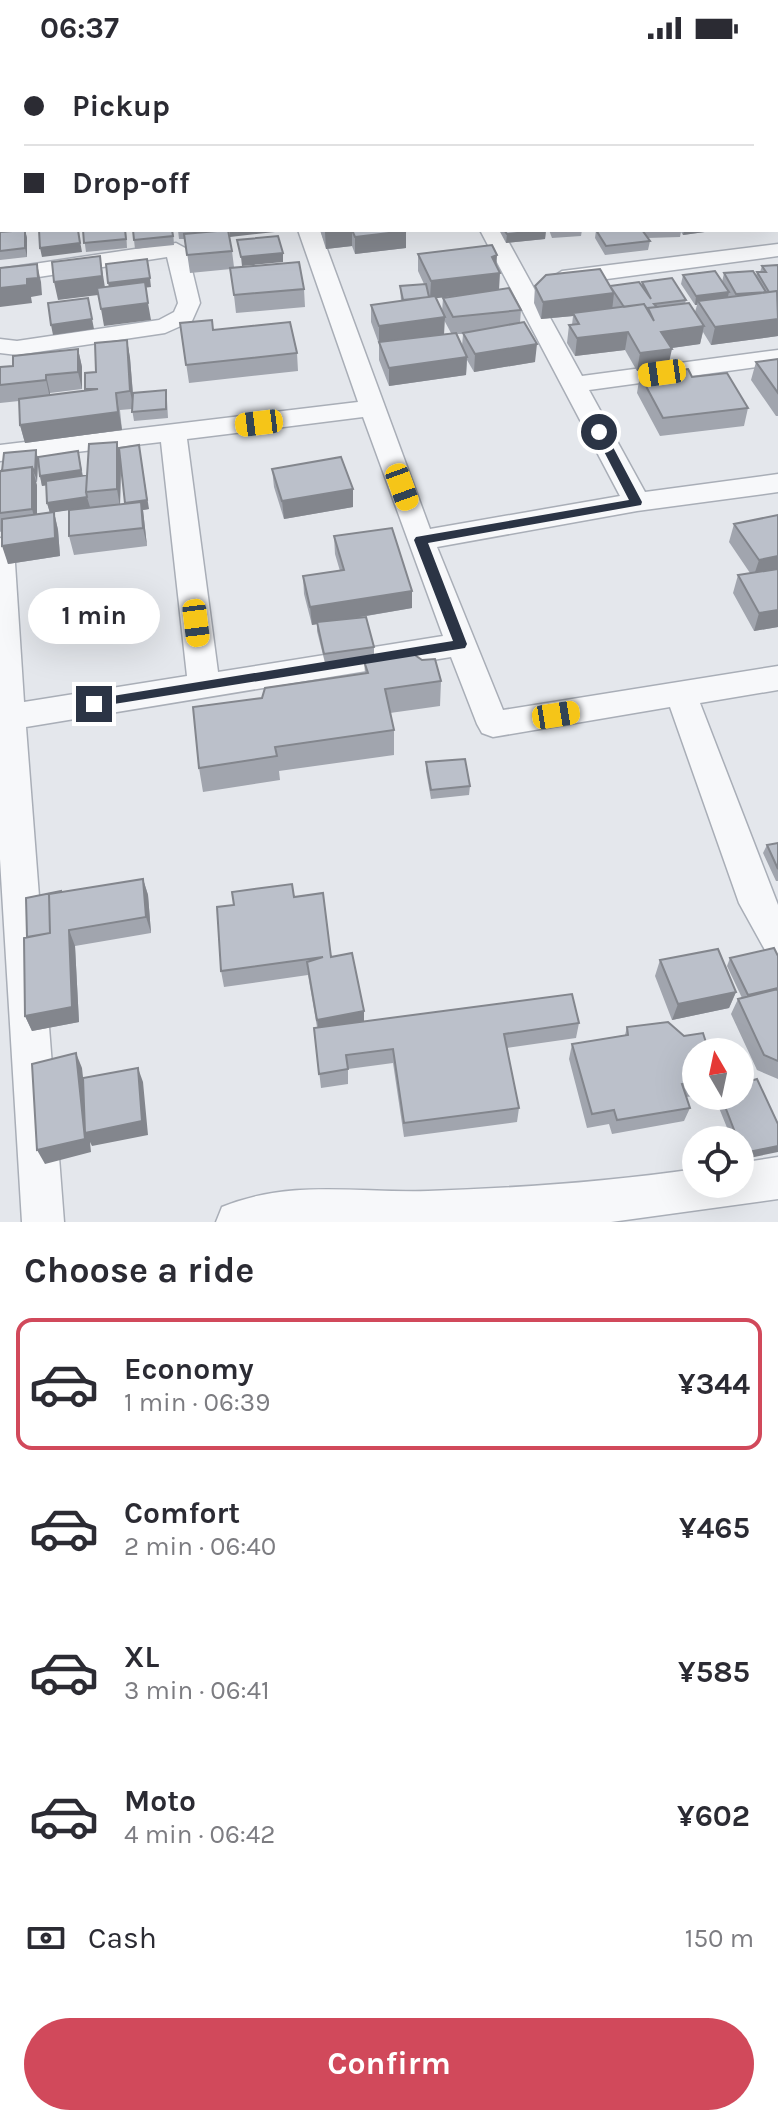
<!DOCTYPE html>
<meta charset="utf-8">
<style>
body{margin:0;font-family:Karla,sans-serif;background:#f2f2f3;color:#2b2b33;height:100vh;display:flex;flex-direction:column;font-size:30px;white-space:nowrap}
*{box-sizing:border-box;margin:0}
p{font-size:26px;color:#7c7c81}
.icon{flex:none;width:44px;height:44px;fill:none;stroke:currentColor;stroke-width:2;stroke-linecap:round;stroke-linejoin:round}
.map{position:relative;height:1166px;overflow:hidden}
.side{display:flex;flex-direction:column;background:#fff;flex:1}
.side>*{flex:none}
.guide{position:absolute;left:0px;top:0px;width:778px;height:176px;box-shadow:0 8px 32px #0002;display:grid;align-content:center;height:176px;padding:0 24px;background:#fff}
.needle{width:52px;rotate:351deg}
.buttons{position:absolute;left:682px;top:982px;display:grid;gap:16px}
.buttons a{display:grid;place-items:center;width:72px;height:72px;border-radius:50%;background:#fff;box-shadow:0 8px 32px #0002;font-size:40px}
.end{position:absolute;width:36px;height:36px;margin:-18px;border:10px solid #2b3445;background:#fff;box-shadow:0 0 0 4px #fff}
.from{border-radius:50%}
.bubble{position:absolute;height:56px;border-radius:28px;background:#fff;box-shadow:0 8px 32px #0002;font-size:26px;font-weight:700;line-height:56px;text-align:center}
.car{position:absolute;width:24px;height:48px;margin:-24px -12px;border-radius:10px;box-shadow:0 0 6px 2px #0007;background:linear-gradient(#f5c518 24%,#345 0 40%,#f5c518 0 76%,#345 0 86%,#f5c518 0)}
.guide b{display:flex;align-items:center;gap:28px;height:76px;font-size:30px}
.guide b+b{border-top:2px solid #e1e1e2}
.guide i{width:20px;height:20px;background:#2b2b33}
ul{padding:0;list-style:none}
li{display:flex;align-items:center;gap:24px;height:132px;margin:0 16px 12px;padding:0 8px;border:4px solid transparent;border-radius:16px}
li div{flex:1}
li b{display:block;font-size:30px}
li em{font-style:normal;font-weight:700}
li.on{border-color:#d1495b}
li>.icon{width:72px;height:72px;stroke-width:1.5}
h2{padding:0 24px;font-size:36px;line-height:96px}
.pay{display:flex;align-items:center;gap:20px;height:88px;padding:0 24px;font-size:30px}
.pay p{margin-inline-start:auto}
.primary-button{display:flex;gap:16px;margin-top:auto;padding:16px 24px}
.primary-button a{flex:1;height:92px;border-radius:48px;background:#d1495b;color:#fff;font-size:32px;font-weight:700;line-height:92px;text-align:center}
.status{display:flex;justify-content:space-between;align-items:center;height:56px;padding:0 40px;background:#fff;direction:ltr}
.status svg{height:22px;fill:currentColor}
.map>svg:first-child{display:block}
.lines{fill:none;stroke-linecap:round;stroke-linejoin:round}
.canal{fill:#9fb4cc;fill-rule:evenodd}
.minor-casing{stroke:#a9aeb7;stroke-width:3}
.minor{fill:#f7f8fa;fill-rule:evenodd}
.wall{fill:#a1a5ae;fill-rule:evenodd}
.shaded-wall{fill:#83868d}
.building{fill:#bbc0ca;stroke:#83868d;stroke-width:2}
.route{fill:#2b3445}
</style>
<div class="status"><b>06:37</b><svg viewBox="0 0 49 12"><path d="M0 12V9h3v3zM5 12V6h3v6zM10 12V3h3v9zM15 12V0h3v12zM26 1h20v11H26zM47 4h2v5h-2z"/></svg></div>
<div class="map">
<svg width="778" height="1166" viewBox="0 0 778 1166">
<rect width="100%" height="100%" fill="#e4e7ec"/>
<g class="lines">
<!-- canal -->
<path class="canal" d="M776 86H778V102H776Z
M0 126H2V142H0Z"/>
<defs>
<path id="minor" d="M487 0H505L506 2H488Z
M2 74V86L0 87V75Z
M776 98H778V110H776Z
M298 174H320L430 473 620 440 480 174H502L582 320 778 294V308L589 334 645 436 778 418V436L637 455 437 491 503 654 778 610V634L700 647 778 849V898L765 894 739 847 670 651 493 681 482 677 477 668 451 601 26 671 64 1166H22L0 803V482L10 485 14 492 24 646 187 620 161 386 0 405V389L358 346ZM363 361 443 580 218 616 187 383Z
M176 187 187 193 200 247 192 265 165 277 17 299 0 297V283L17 285 159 264 174 256 178 247 167 201 0 227V213Z
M778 188V200L562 229 551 222 562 215Z
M778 1101V1143L611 1166H216L222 1151C289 1123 358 1137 428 1135 517 1132 607 1126 696 1113V1128H740V1107Z"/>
</defs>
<!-- minor casing -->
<use href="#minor" class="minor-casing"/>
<!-- minor -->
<use href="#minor" class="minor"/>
</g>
<!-- wall -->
<path class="wall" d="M589 0H697V2H590Z
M775 0H778V18L776 16Z
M25 174 27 182V201L0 204V176Z
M83 174H126L127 192 86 196Z
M173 174 174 189 135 193 134 184Z
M178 174H220L232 195 234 211 304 233 305 251 236 257 231 213 190 217 185 183H179Z
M320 174H406V192L355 198 352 190 326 193Z
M499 174H546L545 183 506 187Z
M549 174H582L581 180 552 182Z
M596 174H719L683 179 681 176 680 181 647 182 650 185 648 194 605 199 595 182Z
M418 198 496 209 499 233 521 254 520 267 535 306 474 316 467 304 466 319 389 330 379 304V288L371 266V249L401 245 400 230 424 228 418 215ZM467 238 443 242 442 256 436 242ZM444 264 451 277 444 278ZM457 278H463L462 290Z
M778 209V280L711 289 703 276 700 288 671 292 668 311 637 315 625 294 575 300 567 287 569 269H572L573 260 541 263 534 247 535 230H642V226L686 244 685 248 695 256 697 249H695L681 228 683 219 722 226 724 217 756 220 757 216H760L762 210Z
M180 267 297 297 298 315 189 327Z
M127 284 130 302 133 337 167 344 168 362 134 365 132 353 120 354 122 374 25 387 20 369 19 345 0 347V311L13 310 78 293 82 311V333L50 337V339L86 335 85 317 96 316Z
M778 303V360H776L751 324 756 306Z
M640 319 692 321 748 352 744 370 660 380 637 337Z
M119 392 149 453 143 454 147 490 74 499 69 480 90 451 54 456 58 474 60 500 8 508 2 475 0 476V415L36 394 38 404 37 426H36L37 458 50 457 47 447 46 429 42 430 40 420 78 395 83 420 87 419ZM121 412 125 448H120Z
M272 413 353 451 284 463 274 431Z
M778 459V571L754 575 733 537 738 519 750 517 729 486 734 468Z
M334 480 412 552 355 562 374 591V600L325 607 317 575V568L312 569 304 538 303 520 340 515 335 498Z
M422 604 441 625 440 650 390 657 394 674V699L279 715 280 724 203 736 199 712 262 642 365 617 364 605Z
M426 706 470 730 469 739 431 743 426 715Z
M778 787V825H776L763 797 767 789Z
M143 823 148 839 151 877 75 890 79 966 32 975 25 960 27 882 61 836Z
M294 841 364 955V965L579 967 576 982 507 992 519 1052 517 1066 404 1081 393 1007 348 1013V1028L321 1032 314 972 317 971 308 919 224 931 221 915Z
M778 900V1023L757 1014 731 958 738 943 742 942 727 910 730 902Z
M660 904 736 936 729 952 672 964 655 920Z
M627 971 696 996V1037L695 1040 686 1041 690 1052 684 1065 612 1078 609 1068 587 1072 569 1003 572 988 625 979Z
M715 1040H740L778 1068 740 1104V1084H732L715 1042Z"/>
<!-- shaded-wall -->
<path class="shaded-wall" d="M191 0H207V2H192Z
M343 0H391L373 2H343Z
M409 0H443L442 2H409Z
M449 0H483V2H449Z
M602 0H697V2H601Z
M711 0H746L737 2H711Z
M776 125H778V141L776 142Z
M25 174 27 182V201L25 192Z
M78 174 82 196 42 201 40 192Z
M229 174H275V176L230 181Z
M341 174H352V190L326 193 325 176Z
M546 174 545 183 506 187 507 178Z
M684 174H719L683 179Z
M406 175V192L355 198V181Z
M283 197V206L242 210 241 201Z
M497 199 496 217H500L499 234 430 243 431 225Z
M100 200 106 238 58 244 54 226Z
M37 208 41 226 42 239 31 241 32 247 0 251V232L27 223Z
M150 222 151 231 110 236 108 227Z
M729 236 727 245H698L697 249H695L696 240Z
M614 237 612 255 573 257V260L541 263 543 246Z
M88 242 94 273 53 279 51 269Z
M148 247 151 264 104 270 101 253Z
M445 261 444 279 379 288V270Z
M778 263V280L711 289 715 271Z
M704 270 700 288 658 294 661 276Z
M628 276 625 294 575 300 577 282Z
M127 284 130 302 134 353 130 335Z
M537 288 535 306 474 316 475 298Z
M78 293 82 311V333L78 316Z
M672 293 668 311 637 315 640 297Z
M467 301 466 319 389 330V312Z
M46 319 50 337V342L46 324Z
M116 337 122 374 25 387 20 369Z
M117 386 121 404 120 451 117 433Z
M139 389 149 453 143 454 147 490 143 472 127 456Z
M36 394 38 404 37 426 35 417Z
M78 395 83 423 42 430 40 420Z
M32 411 37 429V471L32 453Z
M353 433V451L284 463 282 445Z
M87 441 90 451 50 457 47 447Z
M54 456 58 474 60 500 8 508 2 490Z
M778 500V517L753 522 759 504Z
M412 535V552L312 569 310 551Z
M778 554V571L754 575 759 557Z
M143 823 148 839 151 877 146 861Z
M69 874 75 890 79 966 32 975 25 960Z
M736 936 729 952 672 964 678 948Z
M364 955V970L319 979 317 964Z
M76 997 82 1012 89 1076 138 1012 143 1026 148 1079 92 1090 90 1086 91 1096 45 1108 37 1094Z
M778 1090V1096L740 1104 744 1097Z"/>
<!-- building -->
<path class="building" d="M18 0H109L110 2 109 0 86 2H18Z
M109 0V2H86Z
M115 0H162V2H115Z
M166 0H191L192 2H167Z
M778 48V64H776V49Z
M0 95H2V110H0Z
M776 111 778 113V125H776Z
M25 174V192L0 195V176Z
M39 174H78L80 187 40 192Z
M83 174H125L126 183 84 187Z
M133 174H172L173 180 134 184Z
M228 174 232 195 187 199 184 178Z
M352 174H406V175L355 181Z
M504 174H544L507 178Z
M596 174H642L650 185 606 190Z
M278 180 283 197 241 201 237 184Z
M492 189 497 199 492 201 500 217 431 225 418 198Z
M100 200 102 220 54 226 52 206Z
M147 203 150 222 108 227 106 208Z
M299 206 304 233 234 239 230 212Z
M37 208 38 222 27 223V229L0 232V212Z
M778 209V235L769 236 757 216H766L762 210Z
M600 213 614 237 543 246 535 230 546 219Z
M715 215 729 236 696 240 683 219Z
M753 215 766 236 736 238 724 217Z
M672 222 686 244 654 248 657 251 648 252V254L644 248 624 251 610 230 639 226 651 243 642 226Z
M145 226 148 247 101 253 97 232Z
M426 228 429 241 403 244 400 230Z
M509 232 521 254 453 261 443 242Z
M777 235 778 263 715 271 698 245Z
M435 240 445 261 379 270 371 249Z
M88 242 92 263 51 269 48 247Z
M689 247 704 270 661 276 672 293 640 297 628 276 577 282 569 269 579 268 573 257 644 248 654 265 648 252Z
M212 264 213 274 290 266 297 297 186 309 180 267Z
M524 266 537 288 475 298 463 277Z
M456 277 467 301 389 312 379 286Z
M127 284 130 335 116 337 118 356 20 369 19 343 98 333H85V317L96 316 95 287Z
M78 293V316L46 319V324L0 329V311L13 310V300Z
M778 303V337L756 306Z
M688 313 692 321 727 317 748 352 663 362 640 319Z
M166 334V353L132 356 133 337Z
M117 386V433L86 436 89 388Z
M139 389 147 444 125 447 119 392Z
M36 394 35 417 32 411 2 415 4 397Z
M78 395 81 414 40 420 38 401Z
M341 401 353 433 282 445 272 413Z
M32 411V453L0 457V415Z
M87 419 86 436 87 441 47 447 46 425Z
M141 446 143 472 69 480V454Z
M54 456 55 482 2 490V463Z
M778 459V500L759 504 734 468Z
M392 472 412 535 310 551 303 520 344 514 334 480Z
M778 513V554L759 557 738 519Z
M366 561 374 591 324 598 317 566Z
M412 597 422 604 435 603 441 625 385 633 394 674 275 691 277 700 199 712 193 651 262 642 265 632 368 617 364 605Z
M465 703 470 730 431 734 426 706Z
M778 787V813L767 789Z
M143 823 146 861 69 874 72 951 25 960 24 882 50 877 49 838Z
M292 828 294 841 323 837 331 901 352 897 364 955 317 964 307 906 323 901 221 915 217 851 234 849 232 836Z
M61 835V836L49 838 50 877 27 881 26 842Z
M774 892 778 900V932L748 939 730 902Z
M718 893 736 936 678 948 660 904Z
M778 933V1005L764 999 738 943Z
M572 938 579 967 504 978 519 1052 404 1067 393 993 346 999 348 1013 319 1018 314 972Z
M668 966 684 980 703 977 709 996H696V1026L682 1028 690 1052 617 1064 614 1054 592 1058 572 988 628 979 627 971Z
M76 997 85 1083 37 1094 32 1008Z
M138 1012 142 1065 85 1077 83 1022Z
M757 1023 778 1068V1090L744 1097 740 1088V1084H738L721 1040H740V1028Z"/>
<!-- route -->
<path class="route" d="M599 373 605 376 642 446 641 449 428 487 467 588 465 592 89 652 87 648 94 643 453 585 414 484 416 481 629 444 594 376Z"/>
</svg>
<div class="buttons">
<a><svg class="needle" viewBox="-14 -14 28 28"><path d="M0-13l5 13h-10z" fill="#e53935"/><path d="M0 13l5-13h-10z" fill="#7c7c81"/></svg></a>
<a><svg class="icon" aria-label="locate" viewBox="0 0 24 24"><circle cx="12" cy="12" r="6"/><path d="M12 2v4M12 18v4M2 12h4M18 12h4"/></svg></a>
</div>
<i class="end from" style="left:599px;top:376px"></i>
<i class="end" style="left:94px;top:648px"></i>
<div class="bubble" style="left:28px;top:532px;width:132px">1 min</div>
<i class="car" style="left:662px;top:317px;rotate:262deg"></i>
<i class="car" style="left:259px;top:367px;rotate:263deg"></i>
<i class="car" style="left:402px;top:431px;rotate:160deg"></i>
<i class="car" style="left:196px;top:567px;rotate:173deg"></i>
<i class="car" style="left:556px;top:659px;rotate:81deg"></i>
<div class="guide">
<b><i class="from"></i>Pickup</b>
<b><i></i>Drop-off</b>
</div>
</div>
<section class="side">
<h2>Choose a ride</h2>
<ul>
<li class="on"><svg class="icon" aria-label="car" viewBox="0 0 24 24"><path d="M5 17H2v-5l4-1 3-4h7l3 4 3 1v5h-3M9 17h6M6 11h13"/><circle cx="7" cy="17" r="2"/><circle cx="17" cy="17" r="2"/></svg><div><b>Economy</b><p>1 min · 06:39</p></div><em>¥344</em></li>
<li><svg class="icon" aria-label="car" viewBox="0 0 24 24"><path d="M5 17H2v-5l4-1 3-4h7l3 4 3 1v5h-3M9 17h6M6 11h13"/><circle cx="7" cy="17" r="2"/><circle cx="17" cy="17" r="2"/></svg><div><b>Comfort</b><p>2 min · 06:40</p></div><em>¥465</em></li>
<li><svg class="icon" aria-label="car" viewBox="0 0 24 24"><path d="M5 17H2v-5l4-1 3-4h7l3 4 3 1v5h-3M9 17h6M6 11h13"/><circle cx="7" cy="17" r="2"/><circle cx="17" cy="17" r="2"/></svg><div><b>XL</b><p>3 min · 06:41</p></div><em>¥585</em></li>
<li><svg class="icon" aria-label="car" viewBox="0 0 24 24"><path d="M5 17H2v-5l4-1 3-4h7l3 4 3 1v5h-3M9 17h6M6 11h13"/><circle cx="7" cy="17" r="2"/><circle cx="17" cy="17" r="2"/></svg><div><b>Moto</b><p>4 min · 06:42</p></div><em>¥602</em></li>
</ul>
<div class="pay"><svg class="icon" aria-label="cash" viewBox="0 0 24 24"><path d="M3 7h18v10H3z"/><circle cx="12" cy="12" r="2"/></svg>Cash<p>150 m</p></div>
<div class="primary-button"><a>Confirm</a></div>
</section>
